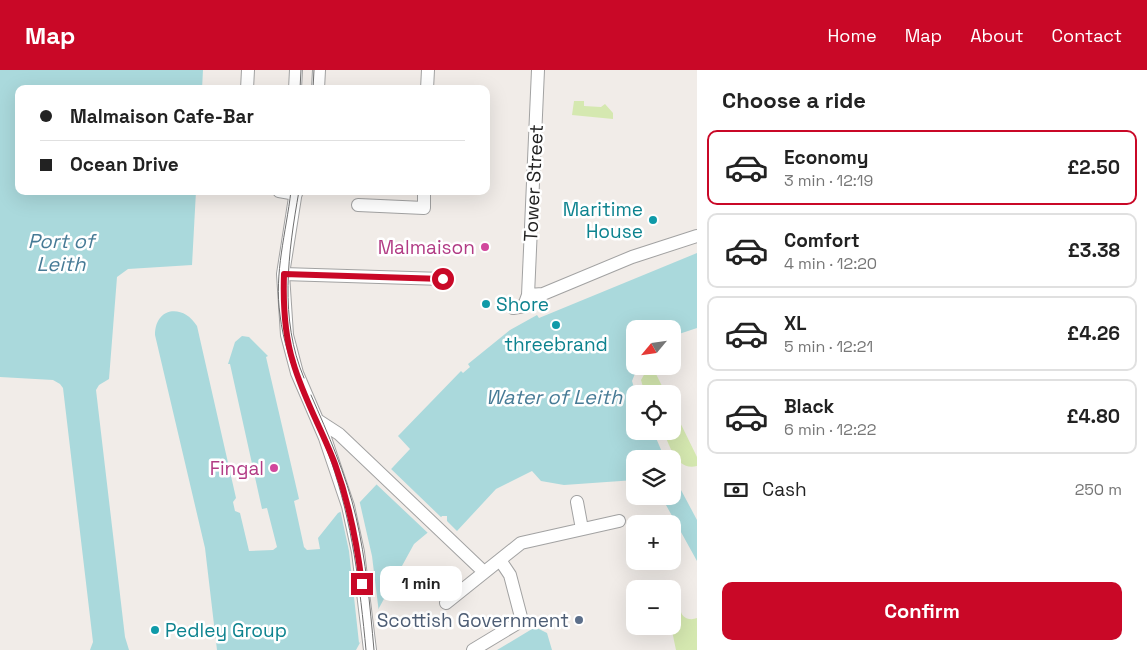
<!DOCTYPE html>
<meta charset="utf-8">
<style>
body{margin:0;font-family:"Space Grotesk",sans-serif;background:#f2f2f2;color:#222;height:100vh;display:flex;flex-direction:column;font-size:19px;white-space:nowrap}
*{box-sizing:border-box;margin:0}
p{font-size:16px;color:#767676}
.icon{flex:none;width:28px;height:28px;fill:none;stroke:currentColor;stroke-width:2;stroke-linecap:round;stroke-linejoin:round}
.map{position:relative;flex:1;overflow:hidden}
.drawer{display:flex;flex-direction:column;background:#fff;width:450px}
.drawer>*{flex:none}
.top-card{position:absolute;left:15px;top:15px;width:475px;height:110px;border-radius:10px;box-shadow:0 5px 20px #0002;display:grid;align-content:center;height:110px;padding:0 25px;background:#fff}
.needle{width:32px;rotate:241deg}
.fabs{position:absolute;left:626px;top:250px;display:grid;gap:10px}
.fabs a{display:grid;place-items:center;width:55px;height:55px;border-radius:10px;background:#fff;box-shadow:0 5px 20px #0002;font-size:25px}
.end{position:absolute;width:22px;height:22px;margin:-11px;border:6px solid #c90827;background:#fff;box-shadow:0 0 0 2px #fff}
.from{border-radius:50%}
.bubble{position:absolute;height:35px;border-radius:10px;background:#fff;box-shadow:0 5px 20px #0002;font-size:16px;font-weight:800;line-height:35px;text-align:center}
.top-card b{display:flex;align-items:center;gap:18px;height:48px;font-size:19px}
.top-card b+b{border-top:1px solid #e0e0e0}
.top-card i{width:12px;height:12px;background:#222}
ul{padding:0;list-style:none}
li{display:flex;align-items:center;gap:15px;height:75px;margin:0 10px 8px;padding:0 15px;border:2px solid #e0e0e0;border-radius:10px}
li div{flex:1}
li b{display:block;font-size:19px}
li em{font-style:normal;font-weight:800}
li.selected{border-color:#c90827}
li>.icon{width:45px;height:45px;stroke-width:1.5}
h2{padding:0 25px;font-size:22px;line-height:60px}
.pay{display:flex;align-items:center;gap:12px;height:55px;padding:0 25px;font-size:19px}
.pay p{margin-inline-start:auto}
.primary-button{display:flex;gap:10px;margin-top:auto;padding:10px 25px}
.primary-button a{flex:1;height:58px;border-radius:10px;background:#c90827;color:#fff;font-size:20px;font-weight:800;line-height:58px;text-align:center}
header{display:flex;align-items:center;gap:30px;box-sizing:border-box;height:70px;padding:0 25px;background:#c90827;color:#fff}
header strong{font-size:24px}
nav{display:flex;gap:28px;margin-inline-start:auto;font-size:18px}
main{display:flex;flex:1;min-height:0}
.map>svg:first-child{display:block}
.grass{fill:#d5e8b0}
.water{fill:#aad9dc}
.pier{fill:#f1ece8}
.lines{fill:none;stroke-linecap:round;stroke-linejoin:round}
.minor-casing{stroke:#a2a2a2;stroke-width:14}
.minor{stroke:#fff;stroke-width:12}
.tram{stroke:#6f6f6f;stroke-width:1}
.route{stroke:#c90827;stroke-width:6}
.culture-dot{fill:#0f9aa8;stroke:#fff;stroke-width:2}
.hotel-dot{fill:#d1479c;stroke:#fff;stroke-width:2}
.service-dot{fill:#5c6f8a;stroke:#fff;stroke-width:2}
.labels{text-anchor:middle;stroke-width:5;stroke-linejoin:round;paint-order:stroke}
.street-label{font-size:19px;fill:#212121;stroke:#fff}
.culture-label{font-size:19px;fill:#0d838f;stroke:#fff;text-anchor:start}
.hotel-label{font-size:19px;fill:#b23c85;stroke:#fff;text-anchor:end}
.service-label{font-size:19px;fill:#4e5e75;stroke:#fff;text-anchor:end}
.water-label{font-size:20px;font-style:italic;fill:#477b96;stroke:#fff}
</style>
<header>
<strong>Map</strong>
<nav><a>Home</a><a>Map</a><a>About</a><a>Contact</a></nav>
</header>
<main>
<div class="map">
<svg width="697" height="580" viewBox="0 0 697 580">
<rect width="100%" height="100%" fill="#f1ece8"/>
<!-- grass -->
<path class="grass" d="M574 31H584V36L601 37 605 34 613 43V49L572 45Z
M649 296H652L666 324H645L641 310Z
M673 338 697 387V396C676 401 670 376 663 361H672Z
M673 525 681 534C678 545 687 552 697 548V580H676L671 556Z"/>
<!-- water -->
<path class="water" d="M0 0H203L202 19H19V121H196L192 195 128 199 117 207 109 309 99 315 96 320 125 567 129 580H90L93 572 63 318 60 314 53 310 0 307Z
M697 183V258L673 266 672 259H635V296H638L632 311 636 324 635 361H653L665 389H635V410L564 415 541 411 532 401 496 419 457 461 447 451V446H442L432 459 414 474 356 580H217L205 478 155 265C155 236 184 234 197 256L236 428 233 432 235 441 240 443 249 481 273 480 277 477 267 438 262 439 230 294H228L235 272 242 266 249 267 268 286 266 287 299 429 294 431 304 477 307 480 320 479 318 468 338 443 360 432 410 379 398 366 461 301 463 303 470 297 468 294 510 260 537 245 539 248Z
M673 405 697 450V491L661 426H672Z
M537 558 547 563 552 580H497L532 559Z"/>
<!-- pier -->
<path class="pier" d="M389 397 443 449 429 464 375 413Z
M359 429 372 486 379 543 365 568 359 573 349 481 340 439Z"/>
<g class="lines">
<defs>
<path id="minor" d="M247 19 248 0
M295 19 296 0
M318 19 319 0
M427 19 428 0
M279 121 296 124
M296 121 283 204 287 265 297 303 325 368 348 436 358 482 370 580
M358 135 424 138V121
M283 204 443 209
M528 225 538 0
M513 238 524 236 528 225 543 224 632 187 697 166
M319 351 339 364 484 502
M577 432 582 459
M446 533 521 473 619 451
M473 580 516 554 521 547 510 505 500 490"/>
</defs>
<!-- minor casing -->
<use href="#minor" class="minor-casing"/>
<!-- minor -->
<use href="#minor" class="minor"/>
<!-- tram -->
<path class="tram" d="M300 19 301 0
M313 19 314 0
M291 121C286 163 274 203 280 245 286 297 314 342 331 391 352 451 360 517 366 580
M299 121C288 183 279 249 304 308
M311 325C328 364 346 404 356 447 366 490 370 536 374 580"/>
</g>
<g class="lines">
<!-- route -->
<path class="route" d="M362 514C357 473 349 433 335 394 322 360 303 327 293 292 284 263 283 234 284 204L443 209"/>
</g>
<!-- markers -->
<g class="culture-dot">
<circle cx="653" cy="150" r="5"/>
<circle cx="486" cy="234" r="5"/>
<circle cx="556" cy="255" r="5"/>
<circle cx="155" cy="560" r="5"/>
</g>
<g class="hotel-dot">
<circle cx="485" cy="177" r="5"/>
<circle cx="274" cy="398" r="5"/>
</g>
<circle class="service-dot" cx="579" cy="550" r="5"/>
<g class="labels">
<!-- street labels -->
<g class="street-label">
<text transform="translate(533 113) rotate(-87)" y="7">Tower Street</text>
</g>
<!-- culture labels -->
<g class="culture-label">
<text x="643" y="146" text-anchor="end">Maritime<tspan x="643" dy="22">House</tspan></text>
<text x="496" y="241">Shore</text>
<text x="556" y="281" text-anchor="middle">threebrand</text>
<text x="165" y="567">Pedley Group</text>
</g>
<!-- hotel labels -->
<g class="hotel-label">
<text x="475" y="184">Malmaison</text>
<text x="264" y="405">Fingal</text>
</g>
<!-- service labels -->
<g class="service-label">
<text x="569" y="557">Scottish Government</text>
</g>
<!-- water labels -->
<g class="water-label">
<text x="61" y="178">Port of<tspan x="61" dy="23">Leith</tspan></text>
<text x="554" y="334">Water of Leith</text>
</g>
</g>
</svg>
<div class="fabs">
<a><svg class="needle" viewBox="-14 -14 28 28"><path d="M0-13l5 13h-10z" fill="#e53935"/><path d="M0 13l5-13h-10z" fill="#767676"/></svg></a>
<a><svg class="icon" aria-label="locate" viewBox="0 0 24 24"><circle cx="12" cy="12" r="6"/><path d="M12 2v4M12 18v4M2 12h4M18 12h4"/></svg></a>
<a><svg class="icon" aria-label="layers" viewBox="0 0 24 24"><path d="M12 4l9 5-9 5-9-5zM3 14l9 5 9-5"/></svg></a>
<a>+</a>
<a>−</a>
</div>
<i class="end from" style="left:443px;top:209px"></i>
<i class="end" style="left:362px;top:514px"></i>
<div class="bubble" style="left:380px;top:496px;width:82px">1 min</div>
<div class="top-card">
<b><i class="from"></i>Malmaison Cafe-Bar</b>
<b><i></i>Ocean Drive</b>
</div>
</div>
<section class="drawer">
<h2>Choose a ride</h2>
<ul>
<li class="selected"><svg class="icon" aria-label="car" viewBox="0 0 24 24"><path d="M5 17H2v-5l4-1 3-4h7l3 4 3 1v5h-3M9 17h6M6 11h13"/><circle cx="7" cy="17" r="2"/><circle cx="17" cy="17" r="2"/></svg><div><b>Economy</b><p>3 min · 12:19</p></div><em>£2.50</em></li>
<li><svg class="icon" aria-label="car" viewBox="0 0 24 24"><path d="M5 17H2v-5l4-1 3-4h7l3 4 3 1v5h-3M9 17h6M6 11h13"/><circle cx="7" cy="17" r="2"/><circle cx="17" cy="17" r="2"/></svg><div><b>Comfort</b><p>4 min · 12:20</p></div><em>£3.38</em></li>
<li><svg class="icon" aria-label="car" viewBox="0 0 24 24"><path d="M5 17H2v-5l4-1 3-4h7l3 4 3 1v5h-3M9 17h6M6 11h13"/><circle cx="7" cy="17" r="2"/><circle cx="17" cy="17" r="2"/></svg><div><b>XL</b><p>5 min · 12:21</p></div><em>£4.26</em></li>
<li><svg class="icon" aria-label="car" viewBox="0 0 24 24"><path d="M5 17H2v-5l4-1 3-4h7l3 4 3 1v5h-3M9 17h6M6 11h13"/><circle cx="7" cy="17" r="2"/><circle cx="17" cy="17" r="2"/></svg><div><b>Black</b><p>6 min · 12:22</p></div><em>£4.80</em></li>
</ul>
<div class="pay"><svg class="icon" aria-label="cash" viewBox="0 0 24 24"><path d="M3 7h18v10H3z"/><circle cx="12" cy="12" r="2"/></svg>Cash<p>250 m</p></div>
<div class="primary-button"><a>Confirm</a></div>
</section>
</main>
